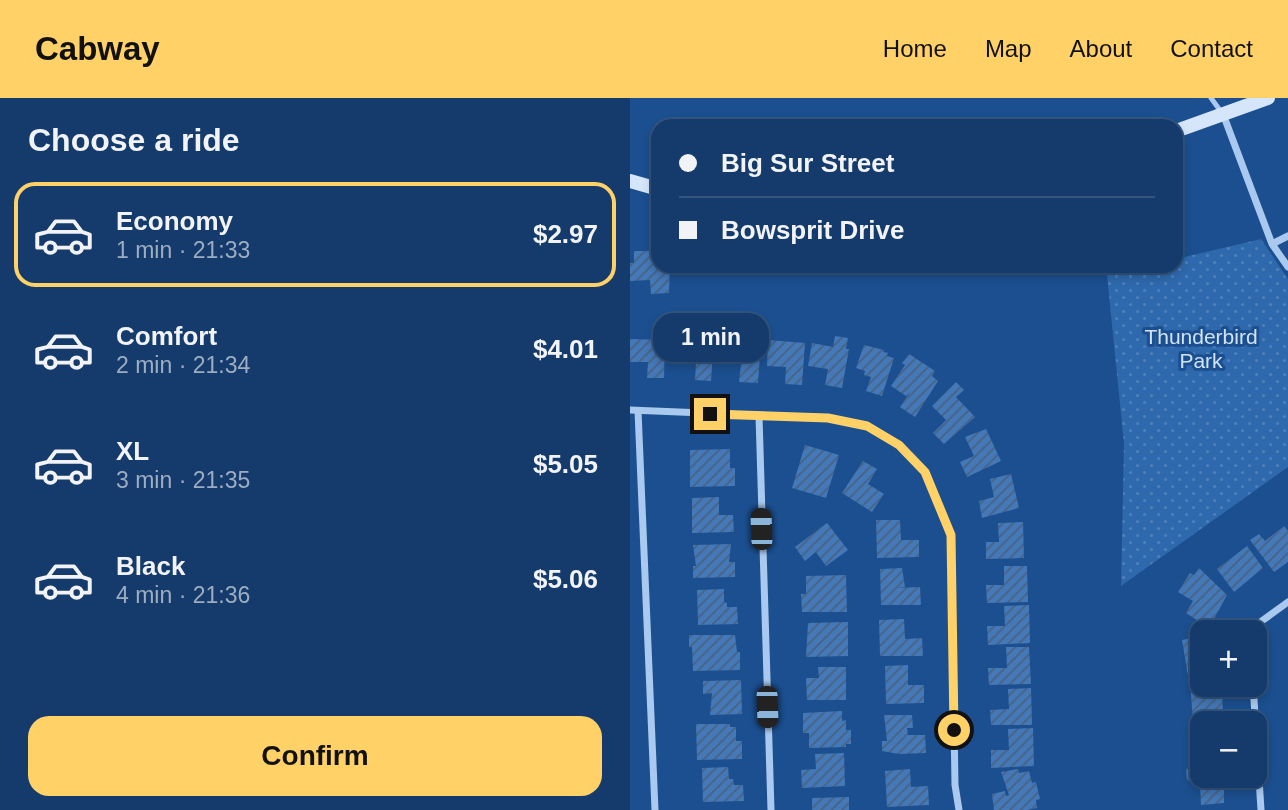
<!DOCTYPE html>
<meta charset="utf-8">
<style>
body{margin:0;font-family:Arial,sans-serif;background:#214673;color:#f1f3f6;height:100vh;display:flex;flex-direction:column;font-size:26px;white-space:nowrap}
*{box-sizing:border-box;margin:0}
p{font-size:23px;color:#9dadc1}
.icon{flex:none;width:38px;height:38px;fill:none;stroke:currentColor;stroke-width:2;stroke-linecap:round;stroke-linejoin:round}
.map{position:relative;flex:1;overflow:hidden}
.sheet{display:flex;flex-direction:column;background:#143b6b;width:630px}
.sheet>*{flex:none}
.guide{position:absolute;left:21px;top:21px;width:532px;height:154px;border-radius:21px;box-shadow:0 4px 10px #0003,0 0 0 2px #33557e;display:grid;align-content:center;height:154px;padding:0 28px;background:#143b6b}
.controls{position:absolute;left:560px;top:522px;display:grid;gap:14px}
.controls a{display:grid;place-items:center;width:77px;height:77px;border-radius:14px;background:#143b6b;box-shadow:0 4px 10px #0003,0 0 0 2px #33557e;font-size:35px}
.end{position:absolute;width:32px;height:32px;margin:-16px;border:9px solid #ffd166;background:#111;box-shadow:0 0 0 4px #111}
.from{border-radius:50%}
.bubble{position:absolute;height:49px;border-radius:21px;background:#143b6b;box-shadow:0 4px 10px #0003,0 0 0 2px #33557e;font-size:23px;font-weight:800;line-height:49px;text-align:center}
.car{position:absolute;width:21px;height:42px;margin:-21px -10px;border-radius:9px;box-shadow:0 0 5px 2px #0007;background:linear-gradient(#222 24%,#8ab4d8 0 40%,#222 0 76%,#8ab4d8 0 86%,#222 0)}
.guide b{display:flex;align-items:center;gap:24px;height:66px;font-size:26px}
.guide b+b{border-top:2px solid #33557e}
.guide i{width:18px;height:18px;background:#f1f3f6}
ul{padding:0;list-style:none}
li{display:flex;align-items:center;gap:21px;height:105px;margin:0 14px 10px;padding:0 14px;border:4px solid transparent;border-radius:21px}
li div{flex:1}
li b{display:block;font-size:26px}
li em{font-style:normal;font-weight:800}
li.on{border-color:#ffd166}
li>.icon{width:63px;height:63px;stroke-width:1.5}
h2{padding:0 28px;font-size:32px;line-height:84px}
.button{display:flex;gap:14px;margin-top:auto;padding:14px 28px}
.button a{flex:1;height:80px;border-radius:21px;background:#ffd166;color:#111;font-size:28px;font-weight:800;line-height:80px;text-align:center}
header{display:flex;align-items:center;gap:42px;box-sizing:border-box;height:98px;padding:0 35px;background:#ffd166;color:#111}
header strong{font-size:33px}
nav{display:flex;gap:38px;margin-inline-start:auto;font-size:24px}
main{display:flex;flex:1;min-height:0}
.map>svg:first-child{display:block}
.park{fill:url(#park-dots)}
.building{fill:url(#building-hatch)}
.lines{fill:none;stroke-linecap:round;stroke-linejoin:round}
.service{stroke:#a9c9ee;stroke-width:5}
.minor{stroke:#a9c9ee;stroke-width:7}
.secondary{stroke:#d6e6fa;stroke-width:14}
.route{stroke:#ffd166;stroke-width:9}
.labels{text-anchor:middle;stroke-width:6;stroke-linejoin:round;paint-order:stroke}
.park-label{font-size:21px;fill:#cfe3fa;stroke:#1b4f8f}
</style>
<header>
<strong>Cabway</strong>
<nav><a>Home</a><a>Map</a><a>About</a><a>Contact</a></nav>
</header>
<main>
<section class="sheet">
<h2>Choose a ride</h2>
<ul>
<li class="on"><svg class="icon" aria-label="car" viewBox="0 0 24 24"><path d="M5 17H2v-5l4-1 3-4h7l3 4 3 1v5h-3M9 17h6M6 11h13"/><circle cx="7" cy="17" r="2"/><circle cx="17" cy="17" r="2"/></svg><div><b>Economy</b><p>1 min · 21:33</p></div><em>$2.97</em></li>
<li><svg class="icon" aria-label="car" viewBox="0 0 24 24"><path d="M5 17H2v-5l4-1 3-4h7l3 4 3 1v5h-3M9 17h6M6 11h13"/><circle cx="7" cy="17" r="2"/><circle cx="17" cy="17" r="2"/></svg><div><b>Comfort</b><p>2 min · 21:34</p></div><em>$4.01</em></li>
<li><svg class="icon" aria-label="car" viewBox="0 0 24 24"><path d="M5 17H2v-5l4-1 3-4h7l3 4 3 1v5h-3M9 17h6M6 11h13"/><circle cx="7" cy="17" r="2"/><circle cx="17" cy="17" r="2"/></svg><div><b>XL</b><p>3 min · 21:35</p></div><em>$5.05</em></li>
<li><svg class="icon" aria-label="car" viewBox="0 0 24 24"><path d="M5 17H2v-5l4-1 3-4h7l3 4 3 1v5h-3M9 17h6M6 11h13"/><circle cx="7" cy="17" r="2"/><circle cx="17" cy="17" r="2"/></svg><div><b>Black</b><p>4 min · 21:36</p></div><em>$5.06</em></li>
</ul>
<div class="button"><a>Confirm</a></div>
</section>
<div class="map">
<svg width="658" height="712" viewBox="0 0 658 712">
<defs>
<pattern id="park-dots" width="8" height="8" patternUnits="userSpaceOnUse" patternTransform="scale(1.75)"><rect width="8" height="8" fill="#2e69ad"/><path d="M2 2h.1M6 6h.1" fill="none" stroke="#4d80b9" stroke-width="1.8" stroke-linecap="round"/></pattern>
<pattern id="building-hatch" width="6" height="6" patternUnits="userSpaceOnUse" patternTransform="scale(1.75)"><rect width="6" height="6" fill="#4478b7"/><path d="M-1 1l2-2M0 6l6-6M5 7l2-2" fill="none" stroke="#486282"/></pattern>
</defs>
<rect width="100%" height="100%" fill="#1b4f8f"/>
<!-- park -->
<path class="park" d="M631 141 658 181V369L491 488 494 346 477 177 517 168H546V161Z"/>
<!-- building -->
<path class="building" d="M4 153H28V168H40L39 195 21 196 20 182 0 183V165H4Z
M205 238 218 240 216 251H219L212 290 195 287 198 271 178 268 182 245 203 249Z
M48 239 84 241 81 283 65 282 66 264 47 263Z
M0 241 35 242 34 280H17L18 264H0Z
M94 241 131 243 128 285 109 284 111 266 92 265Z
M138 242 175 245 172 287 155 286 156 269 137 268Z
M234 247 254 252 253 254 258 255 257 258 264 260 252 298 236 293 241 279 234 277 235 273 226 270Z
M279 256 305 273 302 278 308 283 285 319 270 309 280 294 276 298 261 288 275 267 272 265Z
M326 284 334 292 326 299 345 319 314 346 303 335 316 322 302 308Z
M356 331 371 363 337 379 330 364 344 358 335 339Z
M175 347 209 357 196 400 162 390Z
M100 351V370H105V388L60 389V352Z
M233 363 247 371 238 386 254 396 242 414 212 395Z
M381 376 389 410 352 420 349 403 364 399 360 381Z
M89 399V417H103L104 434 62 435V400Z
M246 422H270L271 442H289V459L247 460Z
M393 424 394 460 356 461V444H369L368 425Z
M197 425 218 452 196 468 186 454 175 463 165 449Z
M654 428 658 433V464L644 474 620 442 629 436 635 443Z
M101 446 99 464H105V479L63 480V468H66L63 447Z
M617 448 633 470 604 494 587 471Z
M374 468H397L398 504 357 505 356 487H374Z
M272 470 275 489 266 490 290 489 291 507H251L250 471Z
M569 470 597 497 579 530 556 515 563 503 548 494 560 475 564 477Z
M216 477 217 514H172L171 496H176V478Z
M94 491V504L97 505V509H107L108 526 68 527 67 492Z
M399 507 400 545 358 547 357 528H375L374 508Z
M274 521 275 541 292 540 293 558H250L249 522Z
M218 524V558L176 559 178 525Z
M59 537H105L107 554H110V572L63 573 62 549H59Z
M572 538V576L558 578 552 542Z
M376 549H399L401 586 359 587 358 570H377Z
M278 567V587H294V605L256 606 255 568Z
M188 569H216V602H177L176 580H189Z
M111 582 112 616 80 617 82 595 73 596V583Z
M572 584V586H592L593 621 563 622 560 585Z
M401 590 402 627H361L360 612 379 611 378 591Z
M212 613V623L216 622V632H221V646H216V649L179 650V635H173V615Z
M254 617H282L283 630H277L278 637H295L296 655 269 656 252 653V643H257Z
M66 626H100V629H106V643H112V661L67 662Z
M563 629H572V665H564Z
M403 630 404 668 361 670V652H379L378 631Z
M214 655 215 688 172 690 171 672 186 671 185 656Z
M98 669 99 681H103L104 687H113L114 703 73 704 72 670Z
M572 670V677H596V686H594V705L571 707 570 686 564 687V683L557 682 556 671Z
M280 671 281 689 298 688 299 707 257 709 255 673Z
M388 671 389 675 399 673 402 685 406 684 410 701 406 702 407 710 397 712H364L362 696 375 693 376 698 379 697 371 674Z
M219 699V712H182V700Z"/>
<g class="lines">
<!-- service -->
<path class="service" d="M581 0 592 15"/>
<!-- minor -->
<path class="minor" d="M593 16 642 146 658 169
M642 146 658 138
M0 312 198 320 238 328 269 347 295 374 321 437 325 687 329 712
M8 313 25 712
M129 318 141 712
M625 534 629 525 658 504
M623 586 631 712"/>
<!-- secondary -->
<path class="secondary" d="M546 33 638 0
M0 83 28 91"/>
</g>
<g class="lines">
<!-- route -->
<path class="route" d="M80 316 198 320 237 328 269 347 295 374 321 437 324 632"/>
</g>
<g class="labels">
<!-- park labels -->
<g class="park-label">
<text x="571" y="246">Thunderbird<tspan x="571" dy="24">Park</tspan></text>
</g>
</g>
</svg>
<div class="controls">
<a>+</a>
<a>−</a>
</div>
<i class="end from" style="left:324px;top:632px"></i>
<i class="end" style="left:80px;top:316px"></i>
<div class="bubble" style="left:23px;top:215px;width:116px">1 min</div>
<i class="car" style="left:131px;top:431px;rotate:358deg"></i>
<i class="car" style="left:137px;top:609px;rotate:178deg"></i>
<div class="guide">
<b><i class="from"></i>Big Sur Street</b>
<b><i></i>Bowsprit Drive</b>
</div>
</div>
</main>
